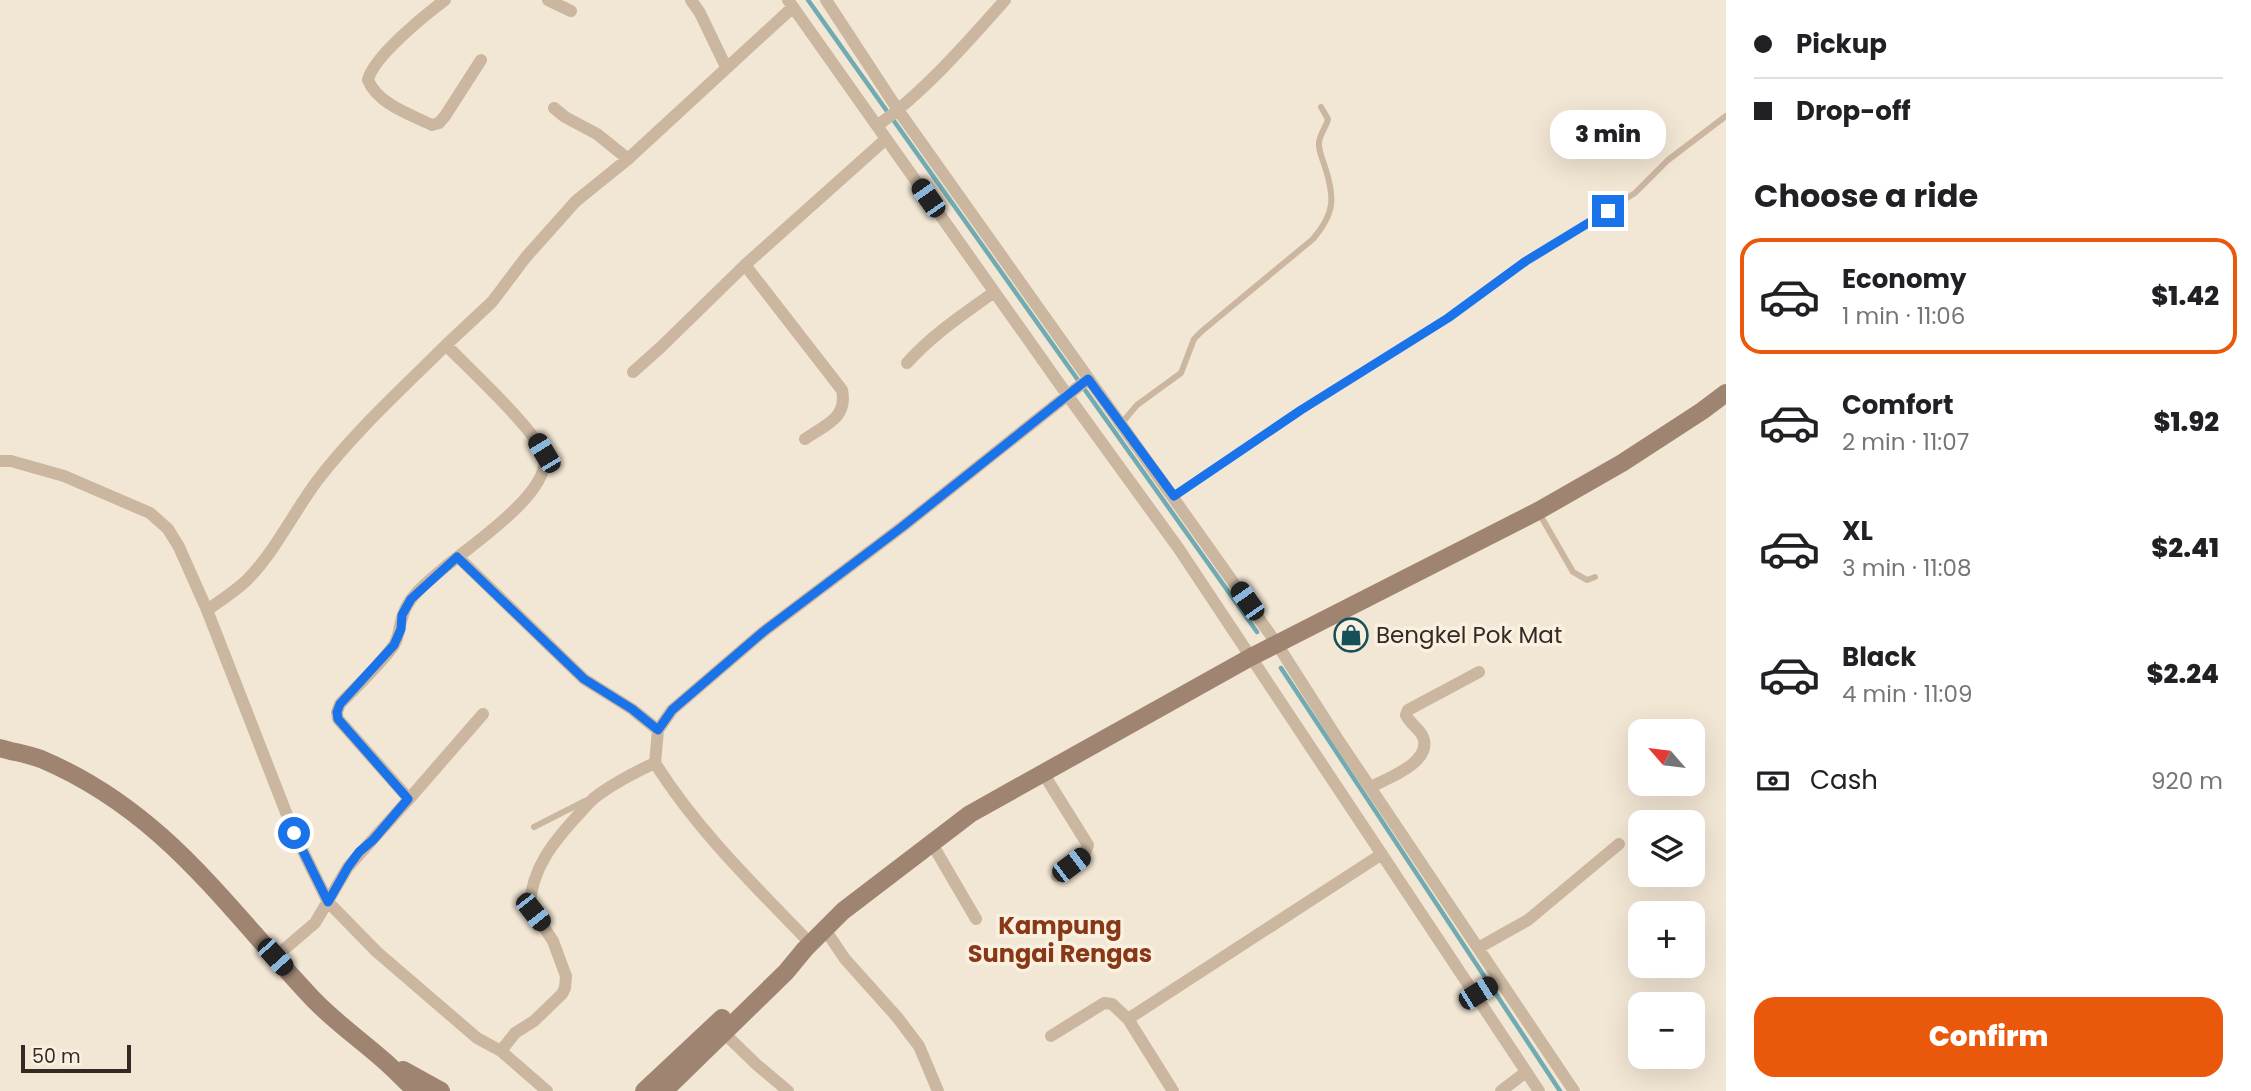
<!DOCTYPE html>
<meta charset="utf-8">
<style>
body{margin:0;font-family:Poppins,sans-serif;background:#f2f2f2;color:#202124;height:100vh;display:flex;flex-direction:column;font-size:26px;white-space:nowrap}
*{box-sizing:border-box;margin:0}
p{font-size:23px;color:#757577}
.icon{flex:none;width:38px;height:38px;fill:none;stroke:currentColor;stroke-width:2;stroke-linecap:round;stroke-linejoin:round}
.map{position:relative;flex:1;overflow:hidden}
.details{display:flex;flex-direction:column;background:#fff;width:525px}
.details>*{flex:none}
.top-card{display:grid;align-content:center;height:154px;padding:0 28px;background:#fff}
.needle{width:46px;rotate:298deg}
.controls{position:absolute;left:1628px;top:719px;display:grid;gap:14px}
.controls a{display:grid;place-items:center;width:77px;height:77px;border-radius:14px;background:#fff;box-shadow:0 7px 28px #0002;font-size:35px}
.scale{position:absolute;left:21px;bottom:18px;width:110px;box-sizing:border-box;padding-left:7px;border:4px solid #342a24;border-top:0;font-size:19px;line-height:24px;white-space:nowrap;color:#342a24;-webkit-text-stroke:5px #faf0e0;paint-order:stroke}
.end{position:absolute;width:32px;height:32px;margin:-16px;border:9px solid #1a73e8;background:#fff;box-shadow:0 0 0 4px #fff}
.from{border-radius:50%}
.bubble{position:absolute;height:49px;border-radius:21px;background:#fff;box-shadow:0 7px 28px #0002;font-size:23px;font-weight:800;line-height:49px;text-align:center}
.car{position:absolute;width:21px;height:42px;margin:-21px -10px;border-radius:9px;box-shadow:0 0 5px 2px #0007;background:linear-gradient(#222 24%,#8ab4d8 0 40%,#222 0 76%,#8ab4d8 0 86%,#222 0)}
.top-card b{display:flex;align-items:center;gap:24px;height:66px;font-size:26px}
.top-card b+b{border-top:2px solid #e0e0e0}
.top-card i{width:18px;height:18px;background:#202124}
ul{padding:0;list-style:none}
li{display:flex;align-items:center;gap:21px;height:116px;margin:0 14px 10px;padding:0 14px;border:4px solid transparent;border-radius:21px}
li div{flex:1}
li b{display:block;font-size:26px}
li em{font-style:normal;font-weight:800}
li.selected{border-color:#ea580c}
li>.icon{width:63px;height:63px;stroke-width:1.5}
h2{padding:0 28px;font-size:32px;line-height:84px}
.pay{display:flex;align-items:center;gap:18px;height:77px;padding:0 28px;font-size:26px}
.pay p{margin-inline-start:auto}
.action{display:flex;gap:14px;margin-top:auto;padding:14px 28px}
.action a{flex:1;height:80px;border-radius:21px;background:#ea580c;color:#fff;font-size:28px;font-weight:800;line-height:80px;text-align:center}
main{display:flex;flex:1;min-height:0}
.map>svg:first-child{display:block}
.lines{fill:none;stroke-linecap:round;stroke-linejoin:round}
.stream{stroke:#71abb1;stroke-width:4.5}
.lane{stroke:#cbb6a0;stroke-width:6}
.street{stroke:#cbb6a0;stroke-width:12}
.secondary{stroke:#9e8471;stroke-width:18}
.route{stroke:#1a73e8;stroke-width:9}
.labels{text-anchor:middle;stroke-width:7;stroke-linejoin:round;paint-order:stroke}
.poi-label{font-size:23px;fill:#342a24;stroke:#faf0e0;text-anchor:start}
.neighbourhood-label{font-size:24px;font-weight:bold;fill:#893817;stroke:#faf0e0}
</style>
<main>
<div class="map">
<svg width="1726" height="1091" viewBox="0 0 1726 1091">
<rect width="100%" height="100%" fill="#f2e6d4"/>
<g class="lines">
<!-- stream -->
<path class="stream" d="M808 0 1257 632
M1281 668 1560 1091"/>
<!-- lane -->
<path class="lane" d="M1121 424 1137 405 1181 373 1194 339 1202 331 1313 239C1335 213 1335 198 1325 167 1323 160 1319 152 1319 145 1318 136 1326 128 1328 119L1321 107
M1174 496 1301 410 1448 318 1526 261 1635 193 1668 160 1726 116
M1539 513 1573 572 1587 580 1595 577
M534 827 585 801"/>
<!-- street -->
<path class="street" d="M445 0C425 15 373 57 368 80 378 104 409 114 432 125L439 123 445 116 481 60
M548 0 571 11
M691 0 700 13 726 67
M788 0 1068 396 1179 549 1539 1091
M826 0 898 110 1277 644 1337 738 1574 1091
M554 108 565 117 597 134 628 159
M877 126C925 91 966 44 1005 0
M745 265 842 390C848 418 825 425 805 439
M907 363C934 333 963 315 994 292
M633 372 661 347 745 265 886 139
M0 461H11L64 476 150 513 168 529 179 547 207 610 294 833 328 902 377 952 477 1038 501 1051 547 1091
M458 557 584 679 632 709 658 730
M207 610C220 601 234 592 246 581 275 552 293 513 317 481 355 431 402 389 446 345
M655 763C697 830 755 886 810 943
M1043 773 1088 845 1084 855 1057 876
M1371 787C1388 778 1433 762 1423 737 1419 728 1410 724 1406 715L1408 710 1479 672
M409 799 483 714
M931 842 976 919
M824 928 845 959 897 1017 919 1046 938 1091
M1478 948 1528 920 1619 844
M275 957 315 923 348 867 409 799 338 719 337 712 340 704C356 687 381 664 394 645 400 635 399 625 403 615 408 596 430 580 445 567 469 547 552 492 544 456 540 434 465 365 446 345L492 302 526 257 576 201 628 159 793 7
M1475 995 1499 980
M724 1033 757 1065 788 1091
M1051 1036 1104 1003 1112 1004 1128 1019
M501 1051 515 1033 534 1021 562 994 565 988 566 976 553 941 530 906C531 869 554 841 579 814 585 807 591 800 598 795 616 782 635 772 655 763L658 730 672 710 763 632 902 527 1088 379
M1173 1091 1128 1019 1382 854
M1501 1091 1526 1072"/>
<!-- secondary -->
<path class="secondary" d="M0 748C13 752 28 754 41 759 164 811 225 906 313 999 334 1021 358 1038 381 1058 393 1068 404 1080 416 1091
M403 1070 441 1091
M644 1091 722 1018
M664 1091 786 972 805 949 843 911 970 814 1251 657 1538 511 1622 463 1702 411 1726 393"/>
</g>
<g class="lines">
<!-- route -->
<path class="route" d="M294 833 328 902 348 867 359 852 373 840 408 799 338 719 337 712 340 704 394 645 401 629 402 615 411 599 457 557 584 679 632 709 658 730 672 710 763 632 902 527 1088 379 1174 496 1301 410 1448 318 1526 261 1608 211"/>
</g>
<!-- icons -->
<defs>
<symbol id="shop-ring" viewBox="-11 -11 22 22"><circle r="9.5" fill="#faf0e0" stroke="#165058" stroke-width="1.5"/><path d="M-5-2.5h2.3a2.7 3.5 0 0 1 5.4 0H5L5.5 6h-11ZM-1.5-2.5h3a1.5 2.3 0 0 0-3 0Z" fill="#165058"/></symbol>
</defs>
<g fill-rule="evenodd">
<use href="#shop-ring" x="1332" y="616" width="38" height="38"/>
</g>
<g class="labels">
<!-- poi labels -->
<g class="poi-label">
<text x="1376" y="643">Bengkel Pok Mat</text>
</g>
<!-- neighbourhood labels -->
<g class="neighbourhood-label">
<text x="1060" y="934">Kampung<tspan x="1060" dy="28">Sungai Rengas</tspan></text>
</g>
</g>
</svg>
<div class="controls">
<a><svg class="needle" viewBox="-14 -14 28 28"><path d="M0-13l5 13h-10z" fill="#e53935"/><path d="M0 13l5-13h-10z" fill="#757577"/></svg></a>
<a><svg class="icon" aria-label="layers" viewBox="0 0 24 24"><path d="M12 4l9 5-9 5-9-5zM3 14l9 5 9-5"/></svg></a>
<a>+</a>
<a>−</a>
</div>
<div class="scale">50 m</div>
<i class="end from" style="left:294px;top:833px"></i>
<i class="end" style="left:1608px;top:211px"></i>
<div class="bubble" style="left:1550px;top:110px;width:116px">3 min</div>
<i class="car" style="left:928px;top:198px;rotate:325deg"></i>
<i class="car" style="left:544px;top:453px;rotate:329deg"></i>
<i class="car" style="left:1247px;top:601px;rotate:325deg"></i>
<i class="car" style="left:1071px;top:865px;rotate:53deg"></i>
<i class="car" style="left:533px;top:912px;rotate:142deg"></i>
<i class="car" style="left:275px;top:957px;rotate:138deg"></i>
<i class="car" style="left:1478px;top:993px;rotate:58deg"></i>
</div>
<section class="details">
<div class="top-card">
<b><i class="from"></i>Pickup</b>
<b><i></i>Drop-off</b>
</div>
<h2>Choose a ride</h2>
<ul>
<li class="selected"><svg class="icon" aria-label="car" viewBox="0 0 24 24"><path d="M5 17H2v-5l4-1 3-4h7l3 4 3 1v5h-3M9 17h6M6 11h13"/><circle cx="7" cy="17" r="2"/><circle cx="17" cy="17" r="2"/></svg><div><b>Economy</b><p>1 min · 11:06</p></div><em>$1.42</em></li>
<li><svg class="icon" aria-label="car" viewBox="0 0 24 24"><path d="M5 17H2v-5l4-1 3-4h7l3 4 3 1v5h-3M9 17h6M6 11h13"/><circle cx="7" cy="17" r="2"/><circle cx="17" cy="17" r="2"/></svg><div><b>Comfort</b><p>2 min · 11:07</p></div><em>$1.92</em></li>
<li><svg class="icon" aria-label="car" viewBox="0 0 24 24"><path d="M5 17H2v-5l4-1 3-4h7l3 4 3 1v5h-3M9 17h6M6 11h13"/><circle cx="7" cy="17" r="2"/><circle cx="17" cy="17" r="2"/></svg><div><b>XL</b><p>3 min · 11:08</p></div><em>$2.41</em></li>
<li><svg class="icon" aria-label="car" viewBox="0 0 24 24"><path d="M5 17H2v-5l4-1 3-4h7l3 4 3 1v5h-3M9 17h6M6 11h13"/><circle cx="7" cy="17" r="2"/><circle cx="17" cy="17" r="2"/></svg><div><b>Black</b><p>4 min · 11:09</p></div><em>$2.24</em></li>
</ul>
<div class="pay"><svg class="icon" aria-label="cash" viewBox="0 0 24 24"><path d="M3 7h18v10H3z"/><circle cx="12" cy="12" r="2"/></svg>Cash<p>920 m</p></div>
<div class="action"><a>Confirm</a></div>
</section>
</main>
